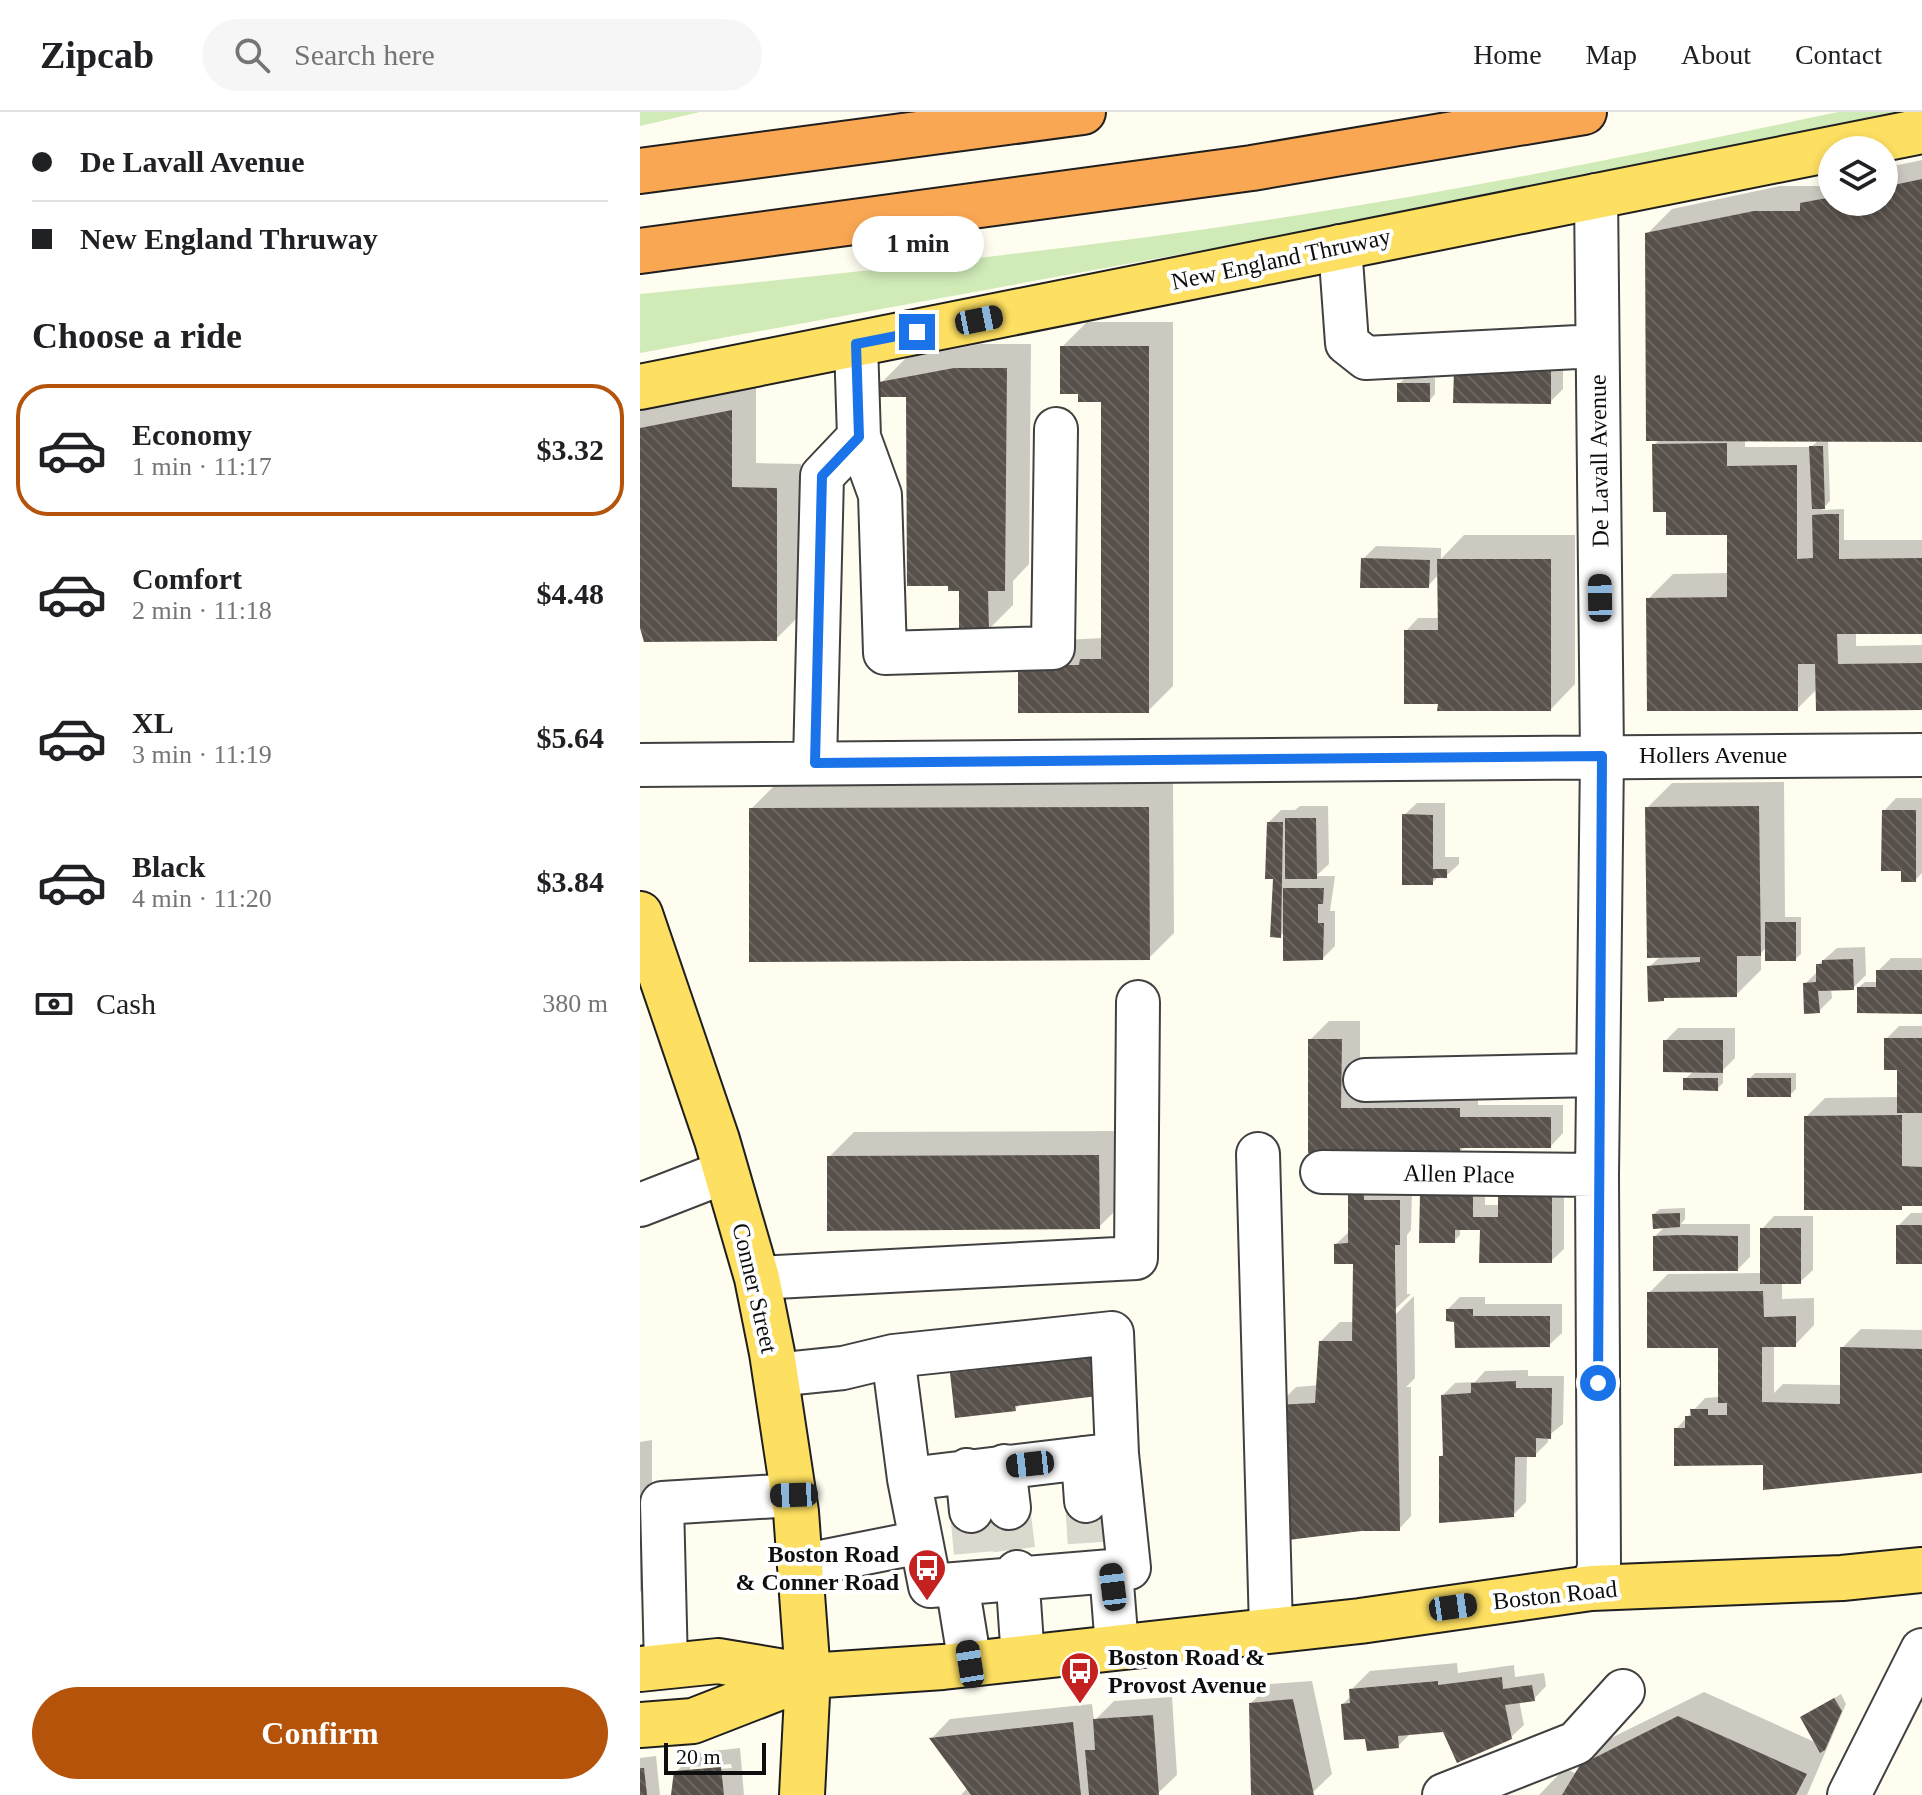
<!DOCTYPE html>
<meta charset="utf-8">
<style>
body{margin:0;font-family:Georgia,serif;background:#f6f6f6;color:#202124;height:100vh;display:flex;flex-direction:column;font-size:30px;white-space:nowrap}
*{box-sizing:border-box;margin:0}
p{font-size:26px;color:#757577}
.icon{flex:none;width:44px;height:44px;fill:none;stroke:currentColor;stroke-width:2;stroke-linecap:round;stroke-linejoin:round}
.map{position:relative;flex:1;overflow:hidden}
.side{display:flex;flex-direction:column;background:#fff;width:640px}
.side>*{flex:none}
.hud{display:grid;align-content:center;height:176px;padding:0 32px;background:#fff}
.tools{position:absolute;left:1178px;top:24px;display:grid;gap:16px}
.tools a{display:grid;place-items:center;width:80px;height:80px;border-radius:50%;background:#fff;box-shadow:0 4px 12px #0003;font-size:40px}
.scale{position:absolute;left:24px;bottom:20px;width:102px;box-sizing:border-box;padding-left:8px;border:4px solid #0e0e0e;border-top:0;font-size:22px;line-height:28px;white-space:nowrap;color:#0e0e0e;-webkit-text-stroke:6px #fff;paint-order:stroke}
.end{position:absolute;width:36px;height:36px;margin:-18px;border:10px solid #1a73e8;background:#fff;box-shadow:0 0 0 4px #fff}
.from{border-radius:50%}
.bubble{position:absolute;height:56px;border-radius:28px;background:#fff;box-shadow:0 4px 12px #0003;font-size:26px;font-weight:700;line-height:56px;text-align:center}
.car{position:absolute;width:24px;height:48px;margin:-24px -12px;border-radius:10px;box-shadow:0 0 6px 2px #0007;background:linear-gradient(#222 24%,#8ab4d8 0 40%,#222 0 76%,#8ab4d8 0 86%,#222 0)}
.hud b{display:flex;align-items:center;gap:28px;height:76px;font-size:30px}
.hud b+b{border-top:2px solid #e0e0e0}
.hud i{width:20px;height:20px;background:#202124}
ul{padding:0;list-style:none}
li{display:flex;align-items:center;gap:24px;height:132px;margin:0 16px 12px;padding:0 16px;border:4px solid transparent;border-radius:32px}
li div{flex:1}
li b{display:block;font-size:30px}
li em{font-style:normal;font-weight:700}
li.current{border-color:#b45309}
li>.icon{width:72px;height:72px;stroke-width:1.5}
h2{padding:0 32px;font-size:36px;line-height:96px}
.pay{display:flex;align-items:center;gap:20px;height:88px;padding:0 32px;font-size:30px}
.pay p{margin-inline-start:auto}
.action{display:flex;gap:16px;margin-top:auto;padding:16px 32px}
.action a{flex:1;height:92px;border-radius:48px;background:#b45309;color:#fff;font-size:32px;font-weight:700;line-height:92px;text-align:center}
header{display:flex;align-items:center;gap:48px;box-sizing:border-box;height:112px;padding:0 40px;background:#fff;border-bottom:2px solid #e0e0e0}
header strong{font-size:38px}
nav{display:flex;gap:44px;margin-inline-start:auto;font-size:28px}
.search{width:560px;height:72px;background:#f6f6f6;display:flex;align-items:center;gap:20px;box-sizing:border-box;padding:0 28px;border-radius:44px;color:#757577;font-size:30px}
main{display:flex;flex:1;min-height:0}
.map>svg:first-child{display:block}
.grass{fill:#d0ebb8}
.shadow{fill:#0003;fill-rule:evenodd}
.building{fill:url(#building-back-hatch)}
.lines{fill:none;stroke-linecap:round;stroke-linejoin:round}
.minor-tunnel{stroke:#dbd9ce;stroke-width:42;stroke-dasharray:42 21;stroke-linecap:butt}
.minor-casing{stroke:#414141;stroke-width:46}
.major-casing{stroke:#1f1f1f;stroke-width:48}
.highway-casing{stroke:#1f1f1f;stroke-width:48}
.minor{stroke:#fff;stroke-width:42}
.major{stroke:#fddf61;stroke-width:44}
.highway{stroke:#faa753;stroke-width:44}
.route{stroke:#1a73e8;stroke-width:10}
.labels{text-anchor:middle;stroke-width:8;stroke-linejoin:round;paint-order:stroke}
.street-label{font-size:24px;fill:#0e0e0e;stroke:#fff}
.poi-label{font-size:24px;font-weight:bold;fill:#0e0e0e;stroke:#fff;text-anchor:end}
</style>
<header>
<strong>Zipcab</strong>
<div class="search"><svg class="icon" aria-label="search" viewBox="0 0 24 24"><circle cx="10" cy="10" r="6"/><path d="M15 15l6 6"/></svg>Search here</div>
<nav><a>Home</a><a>Map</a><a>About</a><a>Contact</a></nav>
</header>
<main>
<section class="side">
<div class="hud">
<b><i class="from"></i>De Lavall Avenue</b>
<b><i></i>New England Thruway</b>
</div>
<h2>Choose a ride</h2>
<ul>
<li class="current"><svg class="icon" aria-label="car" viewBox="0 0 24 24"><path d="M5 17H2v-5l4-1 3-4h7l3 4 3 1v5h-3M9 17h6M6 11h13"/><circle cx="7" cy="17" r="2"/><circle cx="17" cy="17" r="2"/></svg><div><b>Economy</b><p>1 min · 11:17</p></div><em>$3.32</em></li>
<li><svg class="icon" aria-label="car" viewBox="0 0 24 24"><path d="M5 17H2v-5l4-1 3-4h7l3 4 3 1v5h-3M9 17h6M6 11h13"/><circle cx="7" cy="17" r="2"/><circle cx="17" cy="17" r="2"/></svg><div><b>Comfort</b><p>2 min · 11:18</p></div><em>$4.48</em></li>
<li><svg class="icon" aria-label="car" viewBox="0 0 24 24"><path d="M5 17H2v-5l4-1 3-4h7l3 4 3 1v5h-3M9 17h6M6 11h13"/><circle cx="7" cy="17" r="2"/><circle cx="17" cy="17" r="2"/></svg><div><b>XL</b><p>3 min · 11:19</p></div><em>$5.64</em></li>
<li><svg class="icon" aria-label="car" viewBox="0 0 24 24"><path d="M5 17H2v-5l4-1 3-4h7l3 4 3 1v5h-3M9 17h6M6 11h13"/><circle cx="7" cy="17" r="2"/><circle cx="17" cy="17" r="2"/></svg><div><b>Black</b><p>4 min · 11:20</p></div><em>$3.84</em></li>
</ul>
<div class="pay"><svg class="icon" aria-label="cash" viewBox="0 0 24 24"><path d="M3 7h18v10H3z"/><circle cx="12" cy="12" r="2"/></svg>Cash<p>380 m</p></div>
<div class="action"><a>Confirm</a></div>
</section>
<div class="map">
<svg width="1282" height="1683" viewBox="0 0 1282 1683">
<defs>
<pattern id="building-back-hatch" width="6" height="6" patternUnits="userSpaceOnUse" patternTransform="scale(2)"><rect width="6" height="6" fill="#58504a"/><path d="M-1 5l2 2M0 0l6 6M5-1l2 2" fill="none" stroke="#6b6560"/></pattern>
</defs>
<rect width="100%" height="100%" fill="#fffdf0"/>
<!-- grass -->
<path class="grass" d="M0 0H60L0 14Z
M1198 0H1271L744 105 0 241V182C220 160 441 137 659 103 840 75 1019 38 1198 0Z"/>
<!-- shadow -->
<path class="shadow" d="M1282 48V328H1188L1190 389 1182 398 1204 397V428H1282V520H1216V534L1282 533V596L1177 577 1157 597 1008 487 1033 462 1089 461V421L1028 398 1014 333 1020 327 1007 122 1032 97 1140 74H1179L1192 66V90H1244V56ZM1105 328 1178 329 1171 335H1105Z
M447 210H533V574L508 599H380L405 529 463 526V288L422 235Z
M340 232H391L389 452 373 469V493L348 518 321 477 268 283 241 271 266 246Z
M923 246V277L910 290 815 289Z
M765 266H795V282L790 288 759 272Z
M116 274V351L161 352V502L136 527 0 510V297Z
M824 423H935V572L911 597 800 590 766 519 778 506H799V462L788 474 723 447 736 434 801 436V447Z
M1144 670 1145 805H1161V842L1155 847 1127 835 1121 841V858L1096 883 1027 884 1023 887 1009 855 1021 844 1007 696 1032 671Z
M533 671 534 821 509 846 111 697 136 672Z
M1256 686H1282V761L1275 768 1244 699Z
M777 691H805V745H819V752L806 764H799L792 771 764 703Z
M660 694H688L689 752 676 764H695L690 799H695V834L683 846 645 819 640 824 628 711 641 698H655Z
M1225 835 1226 863 1213 876 1191 877 1192 886 1179 899 1165 872 1178 859V853L1197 836Z
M1251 846H1282V900L1219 875 1225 870H1238V859Z
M689 909H720V978H838V993H923V1021L911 1034H826L819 1040 670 1039V928Z
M1259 914H1282V1093L1166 1005 1185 986 1259 985V956L1246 927Z
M1038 916H1095V946L1080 961H1083V971L1077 977 1045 967 1054 959 1025 929Z
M1115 961H1156V977L1150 983 1109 967Z
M483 1019 484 1090 459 1115 189 1045 214 1020Z
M845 1069V1093H860L924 1070V1137L911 1149 842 1116H820V1123L814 1129H781Z
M772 1076 771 1118 767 1123V1182H771L747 1205 750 1208 774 1184 775 1266 766 1275H771V1404L759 1417 637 1294 656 1275 681 1273V1229L700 1210H715V1150L696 1132 710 1119V1082Z
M1045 1096V1107L1041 1112H1110V1145L1098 1157 1015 1124 1026 1114 1014 1102 1020 1097Z
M1271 1101H1282V1150L1258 1114Z
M1134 1104H1173V1158L1160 1170H1142V1187L1174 1186V1213L1155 1233H1134V1281L1143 1272 1202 1273V1236L1221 1217 1282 1218V1359L1125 1348 1036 1317 1065 1286 1080 1285V1237L1009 1181 1028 1162 1122 1161V1117Z
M820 1185H845V1192H922V1221L909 1233 816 1208 808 1197Z
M471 1227 476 1263 381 1291 375 1297 312 1262 331 1243ZM463 1242V1246L330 1261V1257Z
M888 1258V1264H924L923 1312 908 1324V1330L895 1343H887L886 1390 873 1403 801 1345 805 1340 803 1283 815 1271 835 1270 845 1259Z
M12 1328V1469L0 1480V1330Z
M817 1551 818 1561 874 1553 875 1565 904 1561 906 1574 894 1587 879 1589 884 1613 871 1625 804 1618 771 1621 758 1634 727 1624 703 1592 711 1584V1578L730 1559Z
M672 1569 692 1662 670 1683H613L611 1591 630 1572Z
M1064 1580 1177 1631 1162 1606 1201 1582 1206 1592 1167 1683H899L925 1656 937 1662 967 1628Z
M532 1585 537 1663 516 1683H321L328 1675 292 1626 310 1607 452 1592 454 1609 474 1589Z
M100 1636 104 1683H33L36 1660 55 1641ZM91 1652 92 1656 50 1659V1655Z
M16 1644 20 1683H0V1646Z"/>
<!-- building -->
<path class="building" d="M1282 67V330L1006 329 1005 121 1114 99H1160V91L1192 85V90H1244V75Z
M420 234H509V601H378V553H439L440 547H461V290H438V282H420Z
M314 256H367L365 479H348L349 520H319V479H308V474H267L266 285H239V270Z
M814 258H911V292L813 291Z
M757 271H790V290H757Z
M92 298V375L137 376V529L4 530 0 516V316Z
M1087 331V354L1157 353V447L1173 446 1172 403 1186 402H1199V447L1282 446V522H1197L1198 552 1282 551V598L1176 599 1175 552H1158V599H1007L1006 486 1087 485V423H1026V400H1013L1012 332Z
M1169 334H1183L1185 397H1172Z
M721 446 790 448 789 476H720Z
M797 447H911V599H797L798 592H764V518H798Z
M1119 694 1121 844H1097V885L1024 886V889L1008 890 1007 854 1060 850V845L1007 846 1005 695Z
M509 695 510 848 109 850V696Z
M1242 698H1276V770H1261V759H1241Z
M762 702 793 703V757H807V766H793V773H762Z
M645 706H676L677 767H645Z
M627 710H643L641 826 630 825 633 767H625Z
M643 776H684L683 792H678V811H684L683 848 643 849Z
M1125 810H1156V849H1125Z
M1213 847 1214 878 1178 879 1180 901 1164 902 1163 871 1176 870V852H1182V848Z
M1236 858H1282V902L1217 901V875H1236Z
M1244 926H1282V1001H1257V958H1244Z
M668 927H702L701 996H820V1005H911V1036H820V1042L668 1041Z
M1023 928H1083V961L1023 960Z
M1043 966H1078V979L1043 978Z
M1107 966H1151V985H1107Z
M1262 1003V1054L1282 1055V1094H1262V1098H1164V1004Z
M459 1043 460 1117 187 1119V1044Z
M708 1081H724V1088H760V1133H755V1152L760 1419H721L640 1429 635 1293 675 1291 679 1229H712L713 1152H694V1132L708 1131Z
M780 1081H833V1105H858V1082H912V1151H839L840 1118H815V1131H779Z
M1040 1101V1115L1013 1117 1012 1102Z
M1256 1113H1282V1152H1256Z
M1120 1116H1161V1172H1120Z
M1041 1123 1098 1124V1159H1013V1124Z
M1123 1179 1124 1205 1156 1204V1235H1122V1290L1200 1292V1235L1282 1237V1361L1123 1378V1353L1034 1354V1316H1045V1304H1051L1050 1297H1068V1303H1087V1291H1078V1236H1007V1180Z
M806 1197H833V1204H910V1235L815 1236 814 1210 806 1209Z
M453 1245 458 1284 375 1294 376 1299 315 1306 310 1261Z
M876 1269V1276H912L911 1327 896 1326V1345H875L874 1405 799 1411V1344H803L801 1283 831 1281V1271Z
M862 1565 863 1577 892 1573 895 1589 865 1593 872 1627 817 1651 803 1620 758 1624 759 1636 727 1639 725 1627 704 1628 701 1592 710 1591 709 1577 798 1569V1573Z
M1194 1586 1202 1599 1185 1638 1180 1641 1160 1605Z
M653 1587 674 1683H611L609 1591Z
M513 1603 519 1683H449L445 1638H455L453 1607Z
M1038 1604 1167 1662 1156 1683H922L940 1653Z
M433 1610 441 1683H331L289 1626Z
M81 1655 84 1683H31L34 1659Z
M0 1656H4L7 1683H0Z"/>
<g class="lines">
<!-- minor-tunnel -->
<path class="minor-tunnel" d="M446 1389 450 1452
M369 1396 377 1460
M331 1399 337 1464"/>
<defs>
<path id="minor" d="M700 134 707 231 726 246 957 234
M219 325 240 383 245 541 413 536 416 317
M175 651 182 364 219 325 216 232
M0 653 1282 643
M725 968 958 963
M618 1042 631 1517
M682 1060 957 1063
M0 1093 85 1060
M117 1166 496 1146 498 890
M253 1244 269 1367 290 1474 471 1459
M135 1263 203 1256 253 1244 472 1221 477 1342 489 1456 471 1459 477 1535
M443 1346 446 1389
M364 1354 369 1396
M327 1358 331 1399
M269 1367 477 1342
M160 1454 281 1430
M377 1460 383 1547
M317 1472 330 1552
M951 1476 959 1457 957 1063 962 644 956 83
M26 1554 22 1391 154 1383
M804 1683 936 1631 983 1579
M1209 1683 1282 1538"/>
<path id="major" d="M0 275 1282 19
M0 802 77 1028 117 1166 132 1241 156 1400 168 1564 162 1683
M0 1557 78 1549 168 1564 303 1555 720 1509 951 1476 1202 1466 1282 1458
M0 1613 53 1609 166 1565"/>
<path id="highway" d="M0 59 443 0
M0 139 612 56 944 0"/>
</defs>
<!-- minor casing -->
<use href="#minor" class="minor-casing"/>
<!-- major casing -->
<use href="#major" class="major-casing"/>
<!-- highway casing -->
<use href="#highway" class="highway-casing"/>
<!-- minor -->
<use href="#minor" class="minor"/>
<!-- major -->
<use href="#major" class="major"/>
<!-- highway -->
<use href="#highway" class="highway"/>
</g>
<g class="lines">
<!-- route -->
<path class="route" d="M277 220 216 232 219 325 182 364 175 651 962 644 958 1271"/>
</g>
<!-- icons -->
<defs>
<symbol id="bus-pin" viewBox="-11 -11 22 30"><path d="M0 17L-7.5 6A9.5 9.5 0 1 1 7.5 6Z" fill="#c42120" stroke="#fff"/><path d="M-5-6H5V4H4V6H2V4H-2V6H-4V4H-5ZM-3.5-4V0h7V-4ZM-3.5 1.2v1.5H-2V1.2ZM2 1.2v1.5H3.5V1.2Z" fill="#fff"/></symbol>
</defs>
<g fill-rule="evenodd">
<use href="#bus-pin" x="265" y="1434" width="44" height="60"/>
<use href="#bus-pin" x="418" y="1537" width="44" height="60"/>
</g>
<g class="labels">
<!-- street labels -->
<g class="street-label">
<text transform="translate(641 147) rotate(-12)" y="8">New England Thruway</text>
<text transform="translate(959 349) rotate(-91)" y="8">De Lavall Avenue</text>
<text x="1073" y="651">Hollers Avenue</text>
<text transform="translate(819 1062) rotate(1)" y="8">Allen Place</text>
<text transform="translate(115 1176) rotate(77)" y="8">Conner Street</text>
<text transform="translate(915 1483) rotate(-6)" y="8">Boston Road</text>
</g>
<!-- poi labels -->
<g class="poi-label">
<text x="259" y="1450">Boston Road<tspan x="259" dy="28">&amp; Conner Road</tspan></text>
<text x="468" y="1553" text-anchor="start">Boston Road &amp;<tspan x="468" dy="28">Provost Avenue</tspan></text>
</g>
</g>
</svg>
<div class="tools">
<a><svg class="icon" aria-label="layers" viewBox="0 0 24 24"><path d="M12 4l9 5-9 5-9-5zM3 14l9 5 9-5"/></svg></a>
</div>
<div class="scale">20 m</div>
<i class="end from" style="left:958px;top:1271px"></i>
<i class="end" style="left:277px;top:220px"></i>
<div class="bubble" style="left:212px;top:104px;width:132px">1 min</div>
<i class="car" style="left:339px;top:208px;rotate:79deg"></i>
<i class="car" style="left:960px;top:486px;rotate:359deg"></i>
<i class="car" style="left:390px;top:1352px;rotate:264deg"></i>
<i class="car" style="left:154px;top:1383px;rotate:268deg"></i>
<i class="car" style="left:473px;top:1475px;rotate:353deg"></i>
<i class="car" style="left:813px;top:1495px;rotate:82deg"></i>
<i class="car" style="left:330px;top:1552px;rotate:351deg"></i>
</div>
</main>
